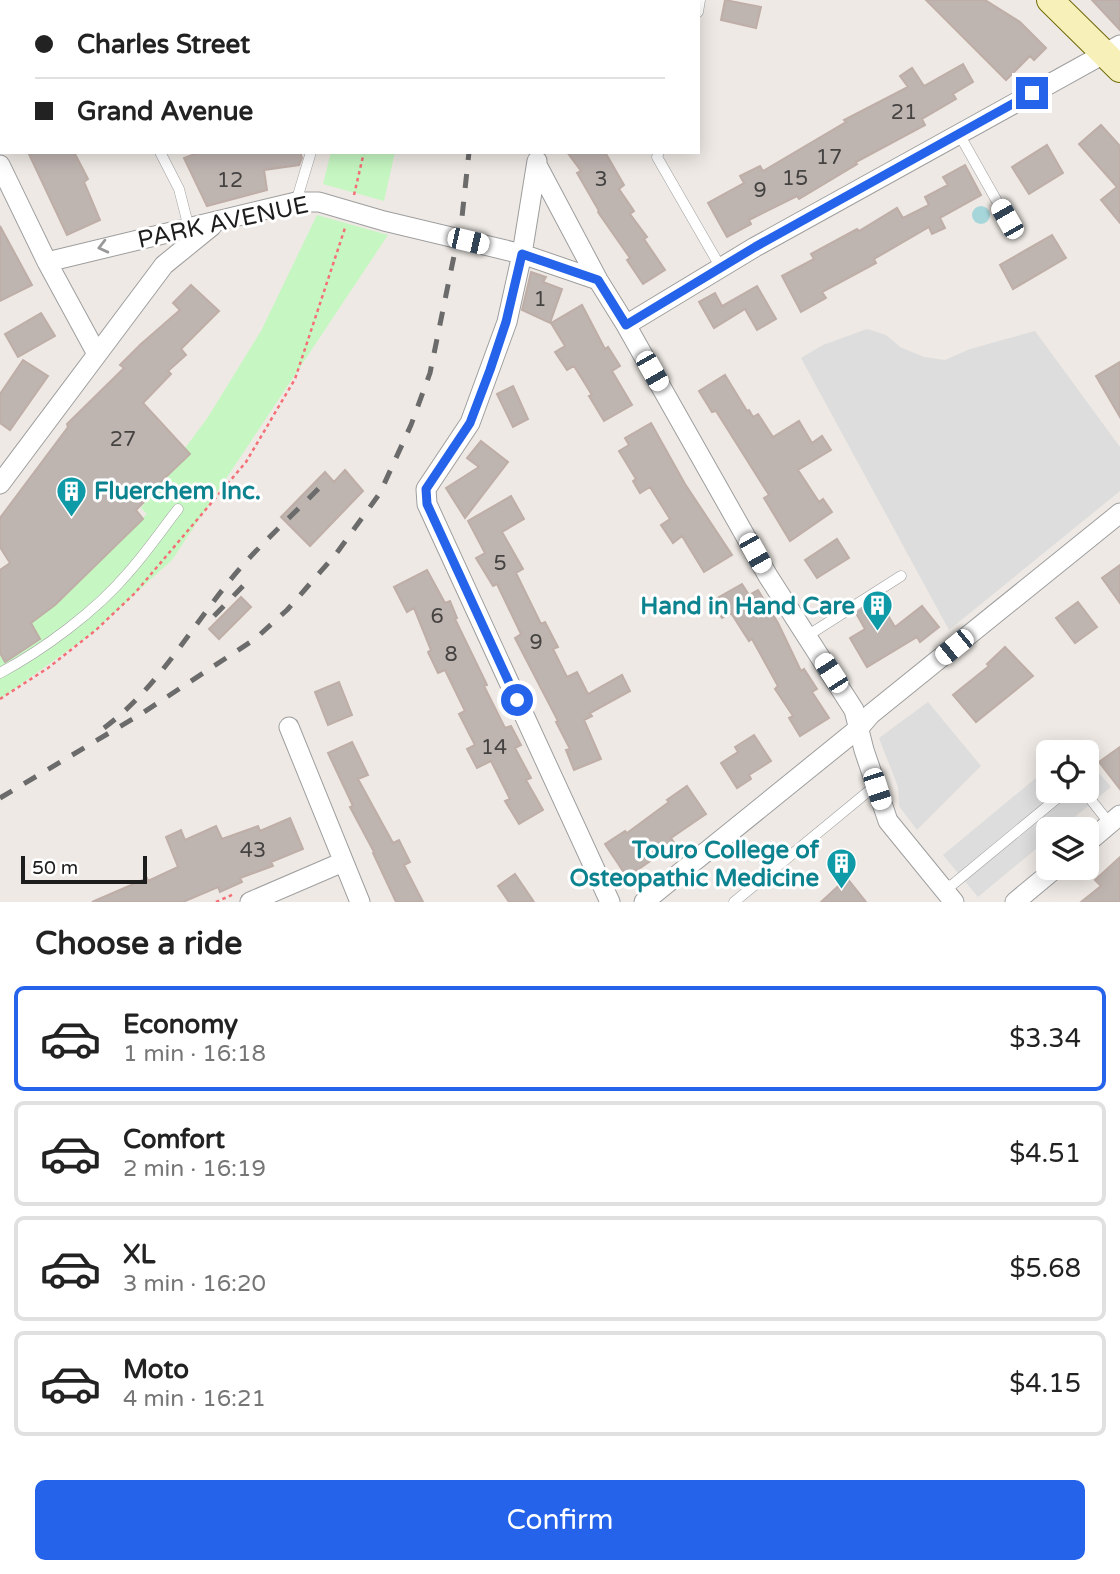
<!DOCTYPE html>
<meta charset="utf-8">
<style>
body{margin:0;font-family:"Varela Round",sans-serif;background:#f2f2f2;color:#222;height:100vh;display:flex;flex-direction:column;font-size:26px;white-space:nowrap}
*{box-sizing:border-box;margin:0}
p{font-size:23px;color:#767676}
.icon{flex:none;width:38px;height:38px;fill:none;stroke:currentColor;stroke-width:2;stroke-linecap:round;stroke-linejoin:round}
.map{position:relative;height:902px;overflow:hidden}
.side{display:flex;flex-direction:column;background:#fff;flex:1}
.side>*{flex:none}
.top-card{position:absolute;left:0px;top:0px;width:700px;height:154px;box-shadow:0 4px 18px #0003;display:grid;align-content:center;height:154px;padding:0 35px;background:#fff}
.fabs{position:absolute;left:1036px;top:740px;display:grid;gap:14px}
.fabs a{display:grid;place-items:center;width:63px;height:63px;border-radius:10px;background:#fff;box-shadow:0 4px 18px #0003;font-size:35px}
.scale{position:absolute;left:21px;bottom:18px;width:126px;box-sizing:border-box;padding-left:7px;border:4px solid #1d1d1d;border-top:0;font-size:19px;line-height:24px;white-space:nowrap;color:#1d1d1d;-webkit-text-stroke:5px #fff;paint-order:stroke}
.end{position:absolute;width:32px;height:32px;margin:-16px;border:9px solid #2563eb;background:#fff;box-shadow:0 0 0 4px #fff}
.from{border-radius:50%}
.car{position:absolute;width:21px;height:42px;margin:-21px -10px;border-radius:9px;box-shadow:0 0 5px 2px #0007;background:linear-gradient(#fff 24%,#345 0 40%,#fff 0 76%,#345 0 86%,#fff 0)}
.top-card b{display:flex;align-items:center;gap:24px;height:66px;font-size:26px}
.top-card b+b{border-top:2px solid #e0e0e0}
.top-card i{width:18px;height:18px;background:#222}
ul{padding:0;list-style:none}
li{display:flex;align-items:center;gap:21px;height:105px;margin:0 14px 10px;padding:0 21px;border:4px solid #e0e0e0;border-radius:10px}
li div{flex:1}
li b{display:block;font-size:26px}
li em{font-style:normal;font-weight:600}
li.selected{border-color:#2563eb}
li>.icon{width:63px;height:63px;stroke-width:1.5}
h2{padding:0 35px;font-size:32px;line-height:84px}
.button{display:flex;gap:14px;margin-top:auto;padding:14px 35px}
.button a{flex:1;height:80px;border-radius:10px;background:#2563eb;color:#fff;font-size:28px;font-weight:600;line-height:80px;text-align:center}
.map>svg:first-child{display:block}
.park{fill:#c6f7c2}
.parking{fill:#ddd}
.water{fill:#a6d6da}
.building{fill:#beb4b0;stroke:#bfaea7;stroke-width:2}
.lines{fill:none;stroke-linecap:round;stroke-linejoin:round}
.lane-casing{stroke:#9e9e9e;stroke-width:11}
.street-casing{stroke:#9e9e9e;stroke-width:21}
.secondary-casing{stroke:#6f6a09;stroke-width:28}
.path{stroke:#f46f76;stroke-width:2.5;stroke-dasharray:3.5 3.5;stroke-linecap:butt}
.lane{stroke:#fff;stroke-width:10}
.street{stroke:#fff;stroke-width:19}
.secondary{stroke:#f7f0b9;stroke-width:26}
.rail{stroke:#6b6b6b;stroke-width:5;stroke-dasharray:14 14;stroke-linecap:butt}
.oneway{stroke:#999}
.route{stroke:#2563eb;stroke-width:9}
.labels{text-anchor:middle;stroke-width:6;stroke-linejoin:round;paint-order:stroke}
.number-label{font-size:21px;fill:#454342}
.street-label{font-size:24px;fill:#1d1d1d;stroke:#fff}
.culture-label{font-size:24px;font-weight:bold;fill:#0d838f;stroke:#fff;text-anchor:end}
</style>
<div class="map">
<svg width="1120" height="902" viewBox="0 0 1120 902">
<rect width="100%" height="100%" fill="#eee9e4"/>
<!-- park -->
<path class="park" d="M331 152H395L384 201 323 184Z
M317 215 388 235 172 560 91 634 0 699V636L64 590 147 514 141 508 208 417 261 331Z"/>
<!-- parking -->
<path class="parking" d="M867 329 886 335 900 347 924 357 945 360 970 349 1035 331 1120 447V491L949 630 801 358 823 345Z
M928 702 981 766 917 830 899 806 898 787 879 738Z
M1087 759 1111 787 1060 829 1048 830V839L978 897 943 855 1048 768V791H1087Z"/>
<!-- water -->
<path class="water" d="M972 215a9 9 0 1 1 18 0a9 9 0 1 1-18 0Z"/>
<!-- building -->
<path class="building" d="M725 0 761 7 756 28 721 20Z
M926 0H985L1020 22 1046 48 1034 60 1030 56 1006 80Z
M1092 0H1120V30Z
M963 64 973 82 953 94 956 99 922 119 925 125 856 162 857 164 799 199 797 196 749 220 751 224 727 237 708 203 744 183 740 176 760 166 763 171 846 122 844 120 908 87 900 76 912 68 924 86Z
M1101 125 1120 146V223L1101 200 1117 187 1079 144Z
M1047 145 1063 173 1029 194 1012 167Z
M28 152H74L88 179 84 182 100 220 67 235Z
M200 152H300L302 158 299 165 264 170 267 190 207 206 184 158Z
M567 152H605L624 185 619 189 634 211 630 214 647 237 644 239 665 270 643 284 627 260 630 258 598 212 599 211 577 173 581 171Z
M965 165 981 195 940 218 945 228 932 234 929 227 874 259 876 263 822 292 826 298 801 312 782 276 814 259 811 254 857 229 859 231 897 208 903 218 929 205 925 197 948 185 943 177Z
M0 226 32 285 0 301Z
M1052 235 1066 258 1013 289 1000 265Z
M531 272 546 277 543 282 562 289 550 323 522 310Z
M191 285 219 311 181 349 186 355 168 371 171 374 143 403 190 454 147 495 149 497 136 510 143 519 55 605 31 623 40 639 5 662 0 653V570L10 563 0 547V518L68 427 67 424 124 368 120 365 141 344 180 310 173 303Z
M757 286 776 319 757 330 745 309 714 328 699 302 715 293 722 306Z
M582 305 605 349 608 347 620 366 612 371 632 405 604 421 589 396 592 395 574 366 567 370 555 352 565 346 551 323Z
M41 313 55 336 18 357 5 334Z
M23 360 48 376 10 430 0 423V394Z
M1120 362V417L1096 376Z
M725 375 747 411 749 410 753 417 758 414 773 437 799 421 812 443 822 436 831 450 798 470 819 502 823 499 832 512 790 541 764 498 769 495 716 411 712 412 699 391Z
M513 386 528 419 513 427 497 394Z
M651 423 685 484 732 555 704 572 682 536 673 543 661 525 670 519 650 487 640 493 633 481 636 479 619 451 629 445 625 438Z
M481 441 508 462 465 518 446 488 479 467 467 458Z
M345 470 363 491 310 546 281 517 325 472 334 482Z
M511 496 524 519 502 532 523 569 516 573 541 624 545 622 558 647 553 649 567 677 577 672 588 694 622 675 630 691 590 713 592 716 584 720 601 759 574 770 566 750 570 749 556 722 558 721 515 638 521 634 497 584 493 586 476 558 485 553 468 521Z
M837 539 849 558 817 578 805 560Z
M1120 565V603L1102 578Z
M427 570 445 603 450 601 457 618 455 619 487 685 484 686 505 728 511 726 521 745 515 748 531 778 526 780 543 810 519 824 505 801 510 799 491 761 477 768 467 749 475 745 459 714 465 711 445 670 438 673 428 652 431 650 414 608 407 612 394 587Z
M742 584 749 595 758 590 778 623 801 671 804 669 817 689 812 692 829 718 800 736 789 718 793 716 775 689 778 686 752 639 749 641 731 613 722 618 712 601Z
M241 597 251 607 219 639 209 629Z
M878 599 895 627 922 606 939 627 920 642 917 637 867 667 850 638 865 629 856 613Z
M1078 602 1097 627 1075 643 1056 618Z
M1005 647 1033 676 976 722 953 695 989 666 987 664Z
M339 682 352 715 328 725 315 692Z
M754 735 771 761 749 775 751 779 737 788 721 763 738 752 735 747Z
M352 742 368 775 358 779 393 843 399 840 410 862 404 865 423 902H396L373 853 374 852 350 807 353 806 328 753Z
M1120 747V789L1099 762Z
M687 786 706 814 671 838 675 844 627 877 605 844 625 831 627 833 669 802 667 800Z
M290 818 303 849 271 862 273 866 240 878 242 882 220 892 218 887 183 902H92L147 878 148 881 178 867 166 837 181 830 185 840 216 826 222 839 258 826 260 831Z
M1120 857V902H1081L1101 886 1095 880Z
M515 874 534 902H509L498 886Z
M847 878 866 902H821Z"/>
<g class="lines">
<defs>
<path id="lane" d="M69 0 70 2
M698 12 700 0
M959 134 1007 219
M160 152 179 189 189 228
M659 152 657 157 721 268
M296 202 311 152
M807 636 901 576
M0 673C43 650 96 611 128 573 146 553 161 531 178 509
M1084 791 1110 824
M943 887 952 885 1066 791
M734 902 876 785"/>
<path id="street" d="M536 0V2
M537 161 522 254 507 322 470 423 426 489 427 504 610 902
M0 165 47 262 97 354
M537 165 598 280 626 325 768 576 854 710 864 750 888 821 954 902
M47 262 296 202H319L384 221 522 254 598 280
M626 325 755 247 1120 45
M0 484 164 265 212 226
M289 727 360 902
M1087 843 1120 815
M250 902 343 862
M644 902 859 728 871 714 1120 513
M1015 902 1056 868"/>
<path id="secondary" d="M1050 0 1120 69"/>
</defs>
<!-- lane casing -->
<use href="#lane" class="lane-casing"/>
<!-- street casing -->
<use href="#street" class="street-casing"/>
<!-- secondary casing -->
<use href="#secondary" class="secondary-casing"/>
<!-- path -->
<path class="path" d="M395 2 396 0
M354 195 364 152
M0 699 48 668 96 630 135 593 246 462 295 379 345 228
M216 902 234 894"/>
<!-- lane -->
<use href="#lane" class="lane"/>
<!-- street -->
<use href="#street" class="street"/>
<!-- secondary -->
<use href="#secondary" class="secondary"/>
<!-- rail -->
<path class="rail" d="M450 0 451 2
M214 616 243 586
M104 728C163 684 195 619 243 565 269 536 299 509 326 481
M0 798 141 714 255 639 287 610 336 554 380 493 411 425 430 373 462 217 469 152"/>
</g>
<!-- one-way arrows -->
<defs><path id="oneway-chevron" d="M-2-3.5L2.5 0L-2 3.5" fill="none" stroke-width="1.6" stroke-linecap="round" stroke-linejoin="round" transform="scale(1.75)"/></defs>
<use class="oneway" href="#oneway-chevron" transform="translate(103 247) rotate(166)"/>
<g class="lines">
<!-- route -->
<path class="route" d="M517 700 427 504 426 489 470 423 490 370 506 322 522 254 598 280 626 325 755 247 1032 93"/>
</g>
<!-- icons -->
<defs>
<symbol id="building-pin" viewBox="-11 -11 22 30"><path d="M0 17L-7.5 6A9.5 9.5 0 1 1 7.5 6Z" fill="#0f9aa8" stroke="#fff"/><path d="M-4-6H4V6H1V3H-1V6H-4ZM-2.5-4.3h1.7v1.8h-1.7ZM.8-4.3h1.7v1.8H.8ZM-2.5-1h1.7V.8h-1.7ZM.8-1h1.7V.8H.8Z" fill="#fff"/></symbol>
</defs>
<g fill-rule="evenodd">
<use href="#building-pin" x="54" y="474" width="35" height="47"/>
<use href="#building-pin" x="860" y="588" width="35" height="47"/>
<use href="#building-pin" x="824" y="846" width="35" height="47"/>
</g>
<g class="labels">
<!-- number labels -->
<g class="number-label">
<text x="904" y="119">21</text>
<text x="829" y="164">17</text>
<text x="795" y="185">15</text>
<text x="601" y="186">3</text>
<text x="230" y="187">12</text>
<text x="760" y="197">9</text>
<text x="540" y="306">1</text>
<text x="123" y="446">27</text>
<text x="500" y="570">5</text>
<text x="437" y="623">6</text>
<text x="536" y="649">9</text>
<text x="451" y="661">8</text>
<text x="494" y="754">14</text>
<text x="253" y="857">43</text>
</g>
<!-- street labels -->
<g class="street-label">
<text transform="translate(223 222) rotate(-12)" y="8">PARK AVENUE</text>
</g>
<!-- culture labels -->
<g class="culture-label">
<text x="94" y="499" text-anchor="start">Fluerchem Inc.</text>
<text x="855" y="614">Hand in Hand Care</text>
<text x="819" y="858">Touro College of<tspan x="819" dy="28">Osteopathic Medicine</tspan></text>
</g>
</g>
</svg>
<div class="fabs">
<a><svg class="icon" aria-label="locate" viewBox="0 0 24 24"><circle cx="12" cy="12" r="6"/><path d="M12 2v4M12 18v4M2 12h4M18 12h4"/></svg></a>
<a><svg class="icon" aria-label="layers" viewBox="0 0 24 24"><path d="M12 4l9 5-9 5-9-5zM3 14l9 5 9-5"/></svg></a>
</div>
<div class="scale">50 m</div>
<i class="end from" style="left:517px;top:700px"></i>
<i class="end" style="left:1032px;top:93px"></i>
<i class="car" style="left:1007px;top:219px;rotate:330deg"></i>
<i class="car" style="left:468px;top:241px;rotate:103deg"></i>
<i class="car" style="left:652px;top:371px;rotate:150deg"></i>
<i class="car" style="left:755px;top:553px;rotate:151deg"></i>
<i class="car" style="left:954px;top:647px;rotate:231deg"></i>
<i class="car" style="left:831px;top:673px;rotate:327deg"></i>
<i class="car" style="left:877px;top:789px;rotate:162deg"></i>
<div class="top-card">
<b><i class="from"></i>Charles Street</b>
<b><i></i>Grand Avenue</b>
</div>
</div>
<section class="side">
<h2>Choose a ride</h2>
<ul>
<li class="selected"><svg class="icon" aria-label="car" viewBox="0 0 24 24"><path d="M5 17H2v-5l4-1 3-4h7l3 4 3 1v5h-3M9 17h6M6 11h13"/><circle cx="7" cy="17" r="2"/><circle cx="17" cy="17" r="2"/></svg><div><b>Economy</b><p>1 min · 16:18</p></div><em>$3.34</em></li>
<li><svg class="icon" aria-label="car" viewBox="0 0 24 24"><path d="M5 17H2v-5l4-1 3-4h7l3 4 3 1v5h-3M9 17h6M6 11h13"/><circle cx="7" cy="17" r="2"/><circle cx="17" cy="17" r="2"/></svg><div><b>Comfort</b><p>2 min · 16:19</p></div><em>$4.51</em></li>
<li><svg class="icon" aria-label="car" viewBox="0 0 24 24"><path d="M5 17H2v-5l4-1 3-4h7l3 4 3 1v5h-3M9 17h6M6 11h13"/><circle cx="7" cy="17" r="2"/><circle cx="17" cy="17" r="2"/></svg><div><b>XL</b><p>3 min · 16:20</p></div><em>$5.68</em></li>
<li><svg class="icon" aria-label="car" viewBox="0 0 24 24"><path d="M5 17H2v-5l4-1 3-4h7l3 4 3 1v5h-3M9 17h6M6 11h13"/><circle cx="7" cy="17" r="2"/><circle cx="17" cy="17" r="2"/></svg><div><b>Moto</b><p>4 min · 16:21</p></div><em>$4.15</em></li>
</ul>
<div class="button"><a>Confirm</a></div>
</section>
